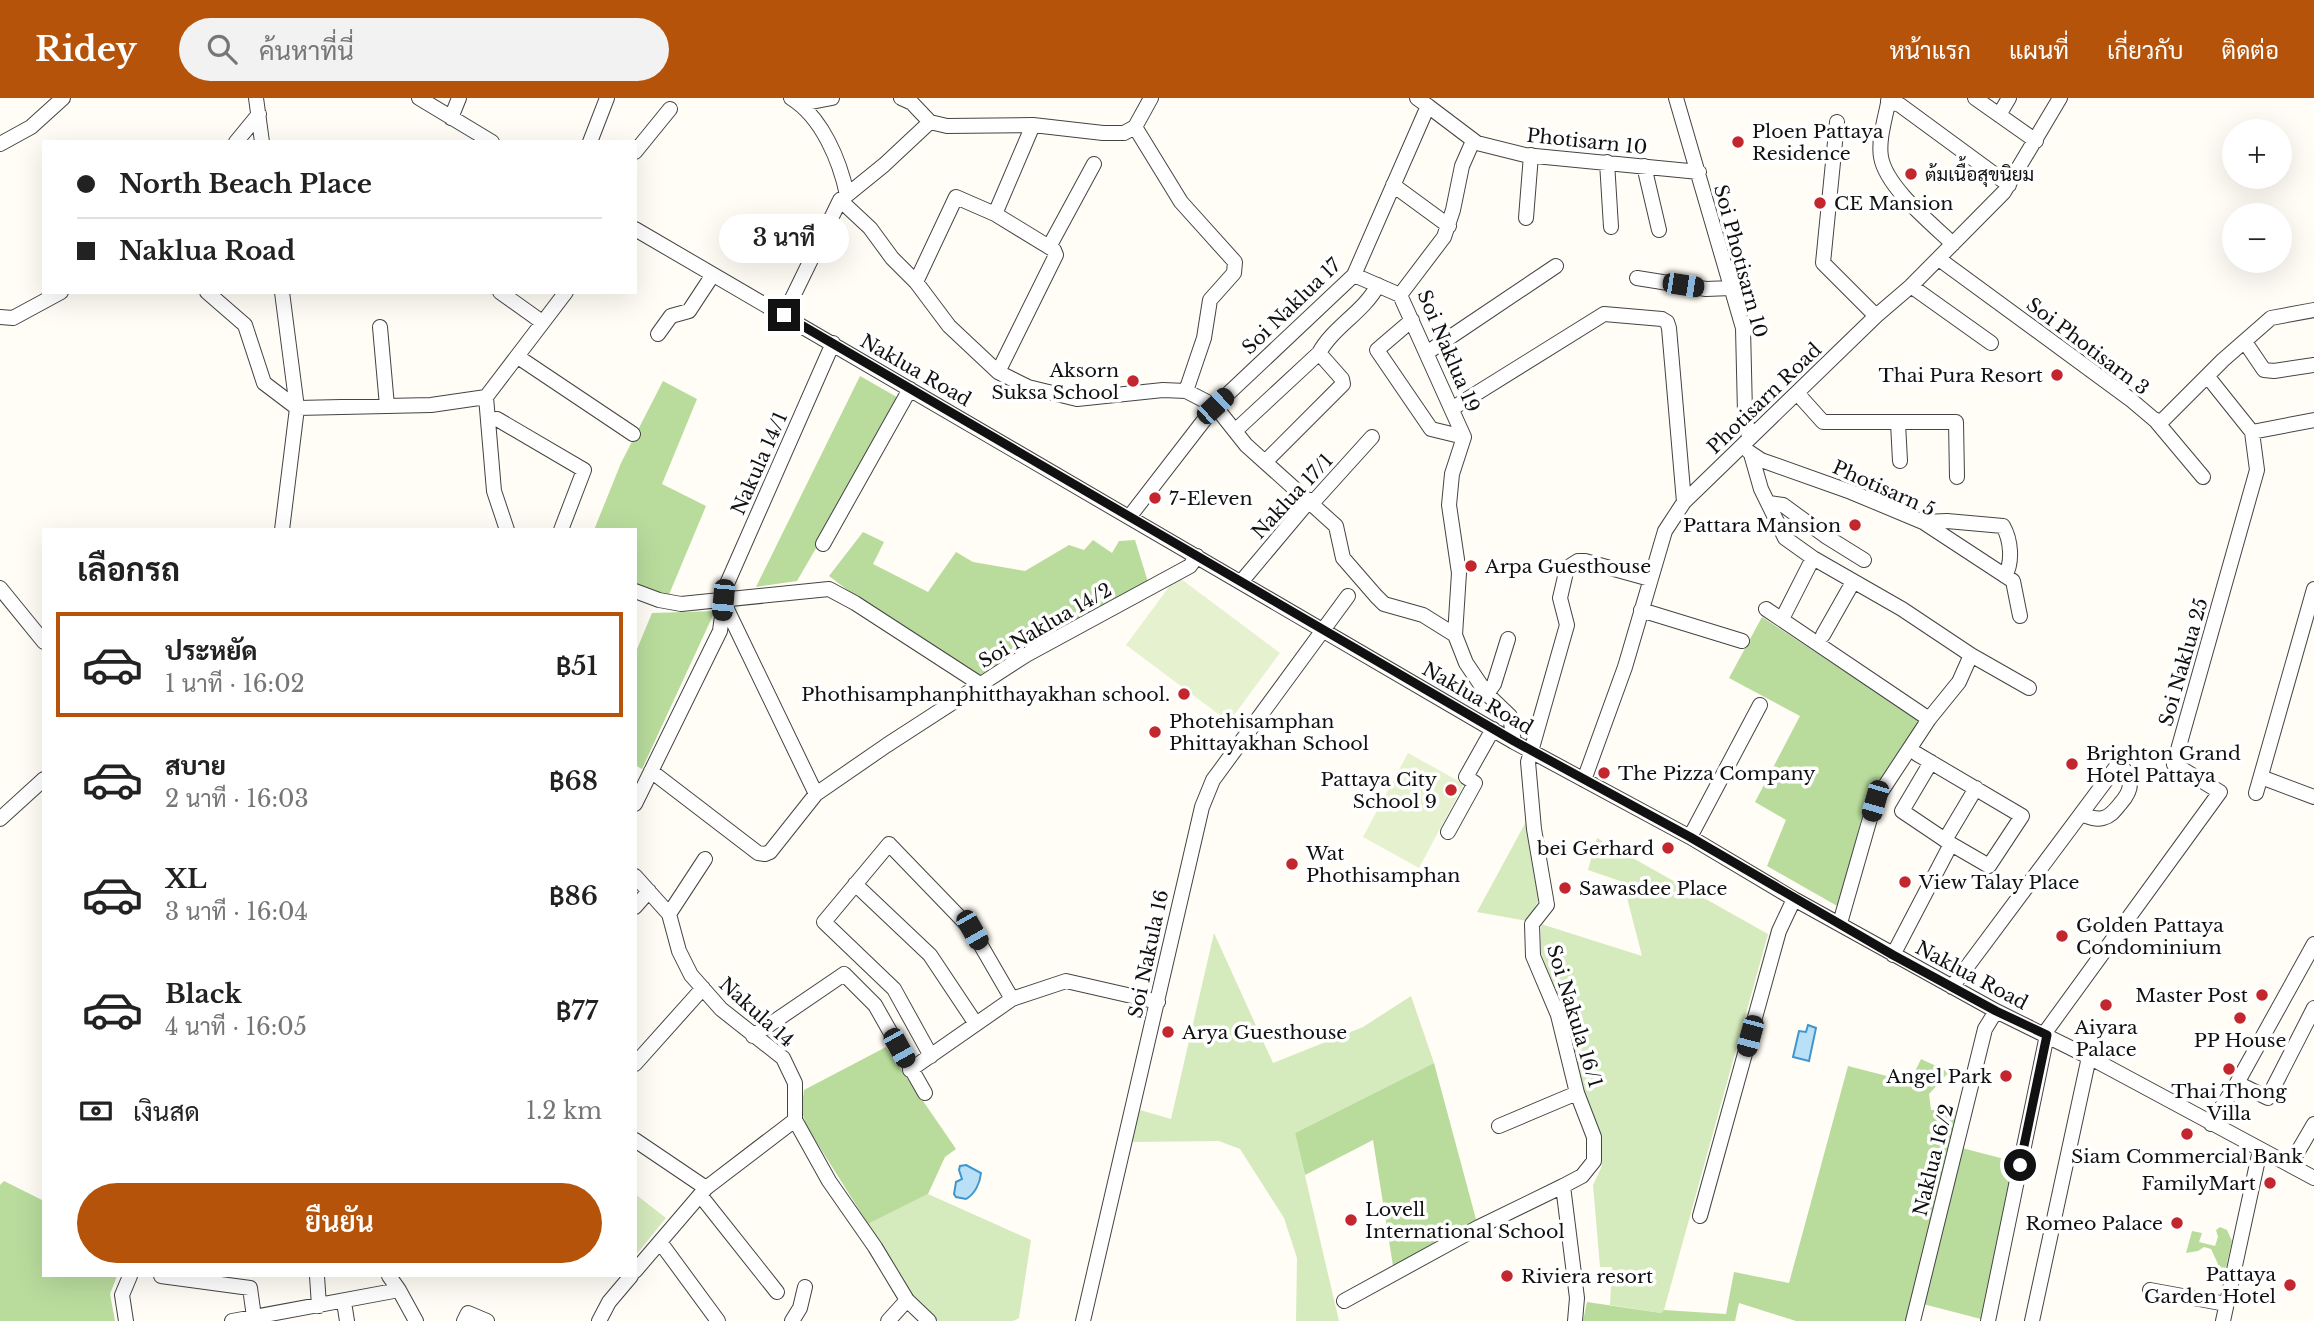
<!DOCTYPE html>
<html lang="th">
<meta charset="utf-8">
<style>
body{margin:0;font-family:"Libre Baskerville",Sarabun,serif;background:#f2f2f2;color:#222;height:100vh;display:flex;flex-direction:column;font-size:26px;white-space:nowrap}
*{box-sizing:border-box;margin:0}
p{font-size:23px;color:#767676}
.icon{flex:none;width:38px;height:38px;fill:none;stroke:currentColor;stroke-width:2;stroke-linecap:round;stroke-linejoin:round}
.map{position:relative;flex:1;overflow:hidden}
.details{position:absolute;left:42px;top:430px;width:595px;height:749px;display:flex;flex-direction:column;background:#fff;border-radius:0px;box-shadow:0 7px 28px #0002}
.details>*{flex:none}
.banner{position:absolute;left:42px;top:42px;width:595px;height:154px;border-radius:0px;box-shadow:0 7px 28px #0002;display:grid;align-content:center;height:154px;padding:0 35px;background:#fff}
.buttons{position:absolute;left:2222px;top:21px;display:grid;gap:14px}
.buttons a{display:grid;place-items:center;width:70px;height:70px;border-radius:50%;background:#fff;box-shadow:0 7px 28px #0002;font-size:35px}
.end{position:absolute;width:32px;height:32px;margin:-16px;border:9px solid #111;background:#fff;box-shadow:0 0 0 4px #fff}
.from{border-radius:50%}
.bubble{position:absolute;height:49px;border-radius:24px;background:#fff;box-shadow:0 7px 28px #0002;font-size:23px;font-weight:600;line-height:49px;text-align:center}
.car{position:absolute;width:21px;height:42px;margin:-21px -10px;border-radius:9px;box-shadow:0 0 5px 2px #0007;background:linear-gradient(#222 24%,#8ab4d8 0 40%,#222 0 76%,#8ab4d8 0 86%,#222 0)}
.banner b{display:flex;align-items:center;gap:24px;height:66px;font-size:26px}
.banner b+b{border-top:2px solid #e0e0e0}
.banner i{width:18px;height:18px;background:#222}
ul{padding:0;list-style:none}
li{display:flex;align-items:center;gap:21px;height:105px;margin:0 14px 10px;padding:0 21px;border:4px solid transparent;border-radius:0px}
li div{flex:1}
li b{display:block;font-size:26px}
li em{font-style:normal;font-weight:600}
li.active{border-color:#b45309}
li>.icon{width:63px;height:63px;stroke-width:1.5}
h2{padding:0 35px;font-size:32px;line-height:84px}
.pay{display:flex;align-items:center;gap:18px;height:77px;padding:0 35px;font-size:26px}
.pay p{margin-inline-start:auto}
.cta{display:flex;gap:14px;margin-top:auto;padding:14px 35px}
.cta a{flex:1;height:80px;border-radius:42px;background:#b45309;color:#fff;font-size:28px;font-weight:600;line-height:80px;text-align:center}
header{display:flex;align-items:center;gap:42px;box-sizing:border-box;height:98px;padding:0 35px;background:#b45309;color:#fff}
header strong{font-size:33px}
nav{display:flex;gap:38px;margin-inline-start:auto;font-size:24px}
.search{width:490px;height:63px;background:#f2f2f2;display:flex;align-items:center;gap:18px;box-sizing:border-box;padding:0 24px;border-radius:38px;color:#767676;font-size:26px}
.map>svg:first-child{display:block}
.green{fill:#d5ebbd}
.forest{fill:#b9dc9c}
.pitch{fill:#e6f2cf}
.water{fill:#b9e0f7;stroke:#3f96cf;stroke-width:2}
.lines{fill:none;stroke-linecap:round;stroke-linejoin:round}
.minor-casing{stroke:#444;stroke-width:16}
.minor{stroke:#fff;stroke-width:14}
.route{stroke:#111;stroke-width:9}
.poi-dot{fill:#c4262e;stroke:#fff;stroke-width:2.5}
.labels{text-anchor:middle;stroke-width:7;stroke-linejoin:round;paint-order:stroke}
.poi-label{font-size:19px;fill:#111;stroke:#fff;text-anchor:start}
.street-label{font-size:19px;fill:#111;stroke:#fff}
</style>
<header>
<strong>Ridey</strong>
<div class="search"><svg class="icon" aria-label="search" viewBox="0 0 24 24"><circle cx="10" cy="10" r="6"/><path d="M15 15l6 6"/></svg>ค้นหาที่นี่</div>
<nav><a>หน้าแรก</a><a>แผนที่</a><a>เกี่ยวกับ</a><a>ติดต่อ</a></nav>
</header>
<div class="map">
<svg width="2314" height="1223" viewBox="0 0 2314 1223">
<rect width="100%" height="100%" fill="#fffdf5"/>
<!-- green -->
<path class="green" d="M1527 722 1539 802 1527 823 1477 814Z
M1597 740 1768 836 1664 1212 1661 1215 1610 1207 1612 1169H1600L1593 1087 1602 1068V1039L1587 1003 1563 913 1541 855V826L1642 858 1623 784 1588 772Z
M1214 835 1273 965 1363 929 1411 898 1434 965 1295 1035 1339 1223H1296L1297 1160 1284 1120 1240 1051 1219 1043 1128 1044 1140 1012 1171 1021Z
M635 1096 666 1120 635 1158Z
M928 1096 1031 1142 1019 1220 1013 1223H938L912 1198 868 1126Z"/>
<!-- forest -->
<path class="forest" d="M860 278 902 302 797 483 756 489Z
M663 283 697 301 662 386 706 408 668 499 635 487V432H594L621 365Z
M863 434 884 444 873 466 928 494 956 454 973 464 1025 473 1069 447 1084 452 1093 442 1112 455 1119 443 1135 442 1148 484 982 581 894 527 829 478Z
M715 513 642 671 635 667V556L652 515Z
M1762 519 1920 623 1864 710 1839 809 1767 768 1786 722 1755 704 1800 618 1729 580Z
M886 949 956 1051 945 1059 928 1096 868 1126 807 1029 801 1012 804 992Z
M1921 961 1949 974 1929 996 1931 1012H1958L1907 1223H1796L1739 1205 1735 1223H1583L1587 1204 1661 1215 1664 1212 1726 1216 1734 1174 1789 1185 1848 968 1910 984Z
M1434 965 1477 1125 1393 1168 1373 1042 1305 1077 1295 1035Z
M1962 1050 2016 1064 1981 1221 1923 1206Z
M4 1083 44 1103V1178H117L110 1196 115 1223H0V1087Z
M2220 1129 2227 1132 2232 1143 2224 1178 2216 1176 2218 1166 2211 1151 2204 1149 2198 1153 2186 1155 2192 1133 2202 1135 2199 1144 2215 1148 2218 1139 2216 1132Z"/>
<!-- pitch -->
<path class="pitch" d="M1177 478 1280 555 1229 624 1126 547Z
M1408 655 1464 686 1419 770 1363 739Z"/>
<!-- water -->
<path class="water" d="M1808 927 1816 930 1809 963 1793 959 1799 933 1806 934Z
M966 1067 981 1075C980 1085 975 1096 966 1101L956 1099 954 1096 956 1084 962 1081 959 1072 960 1068Z"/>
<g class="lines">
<defs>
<path id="minor" d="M256 0 262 44
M419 0 492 44
M901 0 912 5 930 24 947 28 1033 27 1103 35H1124L1135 29 1151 0
M1676 0 1743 230 1745 315 1749 340
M1889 0C1886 18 1878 41 1881 59 1886 89 1931 125 1953 146
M1975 0 2036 43
M1888 3 1900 7 2009 87
M801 6 832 0
M1428 8 1477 45 1525 57 1699 74
M1999 17 2009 0
M451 20 459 0
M1837 24 1823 165 1876 218
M1135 29 1181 104 1235 164 1234 175 1210 202 1204 240 1186 293
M1473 43 1462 68 1453 112 1444 139 1400 197 1464 339 1452 376 1449 407 1459 475 1455 537 1466 565 1487 596 1510 618 1514 644
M236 44 259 16
M590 44 607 0
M0 46 31 29 63 0
M635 54 670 11
M1607 64 1611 129
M1644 68 1659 132
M1393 87 1449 128
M847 97 884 67 930 24
M840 102 870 130 892 160 916 184 949 228 998 274 1028 289 1077 301 1163 292 1186 293 1215 308 1246 347 1336 428 1343 460 1376 498 1384 506 1423 517 1455 537
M995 116 1033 27
M1526 120 1531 57
M635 131 1514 644 1690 739 1794 801 1996 913 2089 959 2314 1080
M1049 149 1094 66
M1939 161 2130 301 2156 323 2203 379
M1354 177 1400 197
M1637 180 1706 191 1731 190
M916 184 956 99 995 116 1054 152 1056 157 998 274
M1911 188 1991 245
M207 194 245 227 264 285 297 310 431 307 486 299
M500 194 542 224
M784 217 840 102 847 97C840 63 822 19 791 0
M0 219 13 220 61 194
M1412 222 1377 252 1431 331 1464 339
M380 229 387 308
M658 236 671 218 689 213 712 178
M2245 244 2264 272 2274 273 2314 267
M1428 254 1556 168
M518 259 633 336
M2208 279 2252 334 2314 322
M1797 295 1823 324H1956L1957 379
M1453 310 1604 216 1662 221 1667 224 1669 230 1684 404
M489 322 497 321 584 372 561 432
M2156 323 2163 322 2223 262 2271 220 2314 212
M1898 325 1900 363
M1236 332 1319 255C1333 229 1364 214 1378 187
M1749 354 1761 362 1851 394 1923 424 2013 483 2020 518
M1751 356 1761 391 1785 440 1813 460 1902 511 1971 557 2029 590
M1266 363 1343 286 1342 281 1319 255
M1769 405 1783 407 1827 439 1864 462
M1130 418 1215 308 1354 177 1428 8 1417 0
M1923 424 1947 423 2003 428C2011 442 2013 464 2005 478
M282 432 297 310 282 194
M507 432 494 393 486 299 566 194
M823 446 910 291
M1241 484 1309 403 1316 401 1372 339
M0 490 44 544
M635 493 659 502 681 506 829 491 855 505 980 586
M723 503 816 696
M1766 511 1929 621 1875 703 1840 825
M1641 512 1742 543
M1782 521 1813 460
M1823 537 1853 484
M1487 596 1494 586 1508 541
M1929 621 1959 584 1971 557
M1917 656 2022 718 1989 768 1951 746 1902 713 1931 664
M651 673 758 755 765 756 770 754 816 696 887 647 1026 557 1190 468 1197 458
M2261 679 2314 699
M1584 682 1625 569 1665 433 1684 404 1876 218 1911 188 2004 94 2060 0
M2256 695 2314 491
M635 706 720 533 726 488 833 245
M0 721 44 681
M1448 734 1475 685 1466 679 1493 631
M1690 739 1760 607
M1945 742 1976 690
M635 778 669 816 679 853 691 877 721 911 783 960 795 985V1022L829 1083 875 1149 907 1202 929 1223
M855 786 930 857 976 926
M635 809 649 793
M669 816 705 761
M1893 857 1951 746
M1952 889 2116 669 2121 668C2134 681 2132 693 2120 706 2115 712 2111 718 2103 720 2095 722 2089 719 2081 716
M2044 936 2220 694 2174 666 2257 372 2252 334
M753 938 844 876 875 907 925 995
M931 958 894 891 824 824 889 746 972 832 1012 901
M635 966 703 890
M910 972 1012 901 1066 883 1158 904
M2237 985 2268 1000 2314 910
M2211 1026 2237 985 2314 846
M1499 1028 1577 995
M635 1042 706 1090
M2290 1067 2314 1026
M700 1097 777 1194
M1700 1118 1779 833 1794 801
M660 1144 718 1223
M635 1173 706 1090 795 1022
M161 1178 250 1190 254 1219 232 1223
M317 1178 319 1208
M399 1192 416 1223
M2150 1192 2226 1206
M1344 1203 1479 1129 1563 1088
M344 1204 347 1223
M254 1219 399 1192 389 1178
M126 1223 122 1197 130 1178
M464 1223 468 1215 487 1223
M599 1223 609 1204 631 1178
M792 1223 800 1210 805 1189
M888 1223 907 1202
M1083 1223 1202 709 1213 682 1348 498
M1575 1223 1577 1200 1563 1088 1582 1078 1594 1063V1039L1577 995 1558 917 1533 858 1532 826 1547 807 1534 731 1528 664 1567 527 1560 500 1567 470 1578 463H1585L1650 481
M1913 1223 1985 931 1996 913
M1988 1223 2047 937
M2032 1223 2089 959
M2223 1223 2260 1052"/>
</defs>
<!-- minor casing -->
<use href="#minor" class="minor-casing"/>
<!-- minor -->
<use href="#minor" class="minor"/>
</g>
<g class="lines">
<!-- route -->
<path class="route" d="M784 217 1514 643 1690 739 1893 857 1996 913 2047 937 2020 1067"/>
</g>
<!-- markers -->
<g class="poi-dot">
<circle cx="1738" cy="44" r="7"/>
<circle cx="1911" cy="76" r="7"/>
<circle cx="1820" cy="105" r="7"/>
<circle cx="2057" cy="277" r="7"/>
<circle cx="1133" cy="283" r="7"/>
<circle cx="1155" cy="400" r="7"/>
<circle cx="1855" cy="427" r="7"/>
<circle cx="1471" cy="468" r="7"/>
<circle cx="1184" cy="596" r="7"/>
<circle cx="1155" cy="634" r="7"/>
<circle cx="2072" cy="666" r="7"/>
<circle cx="1604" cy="675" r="7"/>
<circle cx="1451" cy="692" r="7"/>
<circle cx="1668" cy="750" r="7"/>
<circle cx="1292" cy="766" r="7"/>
<circle cx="1905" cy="784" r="7"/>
<circle cx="1565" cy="790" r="7"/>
<circle cx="2062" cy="838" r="7"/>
<circle cx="2262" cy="897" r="7"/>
<circle cx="2106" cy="907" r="7"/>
<circle cx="2240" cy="920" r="7"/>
<circle cx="1168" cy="934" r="7"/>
<circle cx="2229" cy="971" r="7"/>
<circle cx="2006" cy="978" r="7"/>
<circle cx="2187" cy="1036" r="7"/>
<circle cx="2270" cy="1085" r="7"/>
<circle cx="1351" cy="1122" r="7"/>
<circle cx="2177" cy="1125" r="7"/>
<circle cx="1507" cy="1178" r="7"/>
<circle cx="2290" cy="1187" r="7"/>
</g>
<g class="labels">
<!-- poi labels -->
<g class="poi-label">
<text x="1752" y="40">Ploen Pattaya<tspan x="1752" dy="22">Residence</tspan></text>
<text x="1925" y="83">ต้มเนื้อสุขนิยม</text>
<text x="1834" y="112">CE Mansion</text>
<text x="1119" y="279" text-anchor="end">Aksorn<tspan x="1119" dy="22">Suksa School</tspan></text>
<text x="2043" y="284" text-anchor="end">Thai Pura Resort</text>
<text x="1169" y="407">7-Eleven</text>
<text x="1841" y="434" text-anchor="end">Pattara Mansion</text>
<text x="1485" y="475">Arpa Guesthouse</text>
<text x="1170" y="603" text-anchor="end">Phothisamphanphitthayakhan school.</text>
<text x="1169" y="630">Photehisamphan<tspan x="1169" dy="22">Phittayakhan School</tspan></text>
<text x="2086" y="662">Brighton Grand<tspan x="2086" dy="22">Hotel Pattaya</tspan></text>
<text x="1618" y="682">The Pizza Company</text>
<text x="1437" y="688" text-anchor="end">Pattaya City<tspan x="1437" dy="22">School 9</tspan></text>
<text x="1654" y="757" text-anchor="end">bei Gerhard</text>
<text x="1306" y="762">Wat<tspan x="1306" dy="22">Phothisamphan</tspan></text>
<text x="1919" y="791">View Talay Place</text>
<text x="1579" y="797">Sawasdee Place</text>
<text x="2076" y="834">Golden Pattaya<tspan x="2076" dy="22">Condominium</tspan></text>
<text x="2248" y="904" text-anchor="end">Master Post</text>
<text x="2106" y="936" text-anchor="middle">Aiyara<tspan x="2106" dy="22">Palace</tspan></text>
<text x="1182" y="941">Arya Guesthouse</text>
<text x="2240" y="949" text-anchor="middle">PP House</text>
<text x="1992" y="985" text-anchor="end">Angel Park</text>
<text x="2229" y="1000" text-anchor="middle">Thai Thong<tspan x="2229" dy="22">Villa</tspan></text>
<text x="2187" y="1065" text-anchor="middle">Siam Commercial Bank</text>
<text x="2256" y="1092" text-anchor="end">FamilyMart</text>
<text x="1365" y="1118">Lovell<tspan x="1365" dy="22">International School</tspan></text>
<text x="2163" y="1132" text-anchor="end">Romeo Palace</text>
<text x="2276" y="1183" text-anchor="end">Pattaya<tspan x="2276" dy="22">Garden Hotel</tspan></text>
<text x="1521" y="1185">Riviera resort</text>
</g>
<!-- street labels -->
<g class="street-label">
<text transform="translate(1587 43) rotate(6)" y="7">Photisarn 10</text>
<text transform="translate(1741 163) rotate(75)" y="7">Soi Photisarn 10</text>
<text transform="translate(1291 208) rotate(-44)" y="7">Soi Naklua 17</text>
<text transform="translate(2088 248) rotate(37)" y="7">Soi Photisarn 3</text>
<text transform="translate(1449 253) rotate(67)" y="7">Soi Naklua 19</text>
<text transform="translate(916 272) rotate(30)" y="7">Naklua Road</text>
<text transform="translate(1764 300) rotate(-44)" y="7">Photisarn Road</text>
<text transform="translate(759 365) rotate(-66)" y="7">Nakula 14/1</text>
<text transform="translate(1884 390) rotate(24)" y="7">Photisarn 5</text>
<text transform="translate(1292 398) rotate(-47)" y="7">Naklua 17/1</text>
<text transform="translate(1045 527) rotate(-30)" y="7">Soi Naklua 14/2</text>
<text transform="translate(2183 564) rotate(-74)" y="7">Soi Naklua 25</text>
<text transform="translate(1478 600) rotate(30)" y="7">Naklua Road</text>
<text transform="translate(1148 856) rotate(-78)" y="7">Soi Nakula 16</text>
<text transform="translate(1972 877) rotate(28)" y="7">Naklua Road</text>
<text transform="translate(757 914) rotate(42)" y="7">Nakula 14</text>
<text transform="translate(1575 918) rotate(73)" y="7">Soi Nakula 16/1</text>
<text transform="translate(1933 1062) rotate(-76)" y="7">Naklua 16/2</text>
</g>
</g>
</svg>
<div class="buttons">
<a>+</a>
<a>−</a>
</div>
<i class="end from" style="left:2020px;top:1067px"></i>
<i class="end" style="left:784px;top:217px"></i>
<div class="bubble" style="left:719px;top:116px;width:130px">3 นาที</div>
<i class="car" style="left:1683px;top:187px;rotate:99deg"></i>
<i class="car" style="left:1215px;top:308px;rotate:47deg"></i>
<i class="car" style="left:723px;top:502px;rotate:185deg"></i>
<i class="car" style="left:1875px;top:703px;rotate:196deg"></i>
<i class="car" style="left:972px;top:832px;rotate:150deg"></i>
<i class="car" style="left:1750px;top:938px;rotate:195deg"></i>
<i class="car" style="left:899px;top:950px;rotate:151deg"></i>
<div class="banner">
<b><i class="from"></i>North Beach Place</b>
<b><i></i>Naklua Road</b>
</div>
<section class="details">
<h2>เลือกรถ</h2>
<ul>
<li class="active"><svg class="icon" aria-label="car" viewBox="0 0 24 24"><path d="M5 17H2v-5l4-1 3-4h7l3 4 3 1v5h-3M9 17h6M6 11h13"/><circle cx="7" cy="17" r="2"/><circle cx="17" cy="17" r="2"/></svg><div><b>ประหยัด</b><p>1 นาที · 16:02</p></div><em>฿51</em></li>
<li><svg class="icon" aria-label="car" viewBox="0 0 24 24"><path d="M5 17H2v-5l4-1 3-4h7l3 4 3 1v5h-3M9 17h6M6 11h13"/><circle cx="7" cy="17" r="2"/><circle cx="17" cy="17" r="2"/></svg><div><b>สบาย</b><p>2 นาที · 16:03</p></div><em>฿68</em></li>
<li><svg class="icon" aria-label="car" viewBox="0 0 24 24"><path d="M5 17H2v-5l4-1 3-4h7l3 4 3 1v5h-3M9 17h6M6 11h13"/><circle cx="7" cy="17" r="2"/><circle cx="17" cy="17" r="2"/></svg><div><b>XL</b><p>3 นาที · 16:04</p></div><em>฿86</em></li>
<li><svg class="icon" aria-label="car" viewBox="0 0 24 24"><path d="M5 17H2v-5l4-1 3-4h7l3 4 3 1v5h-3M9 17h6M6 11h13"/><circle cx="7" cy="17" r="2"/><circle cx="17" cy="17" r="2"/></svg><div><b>Black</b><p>4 นาที · 16:05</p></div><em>฿77</em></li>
</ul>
<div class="pay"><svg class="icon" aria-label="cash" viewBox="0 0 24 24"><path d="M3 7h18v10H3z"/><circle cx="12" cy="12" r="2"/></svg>เงินสด<p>1.2 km</p></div>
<div class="cta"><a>ยืนยัน</a></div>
</section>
</div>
